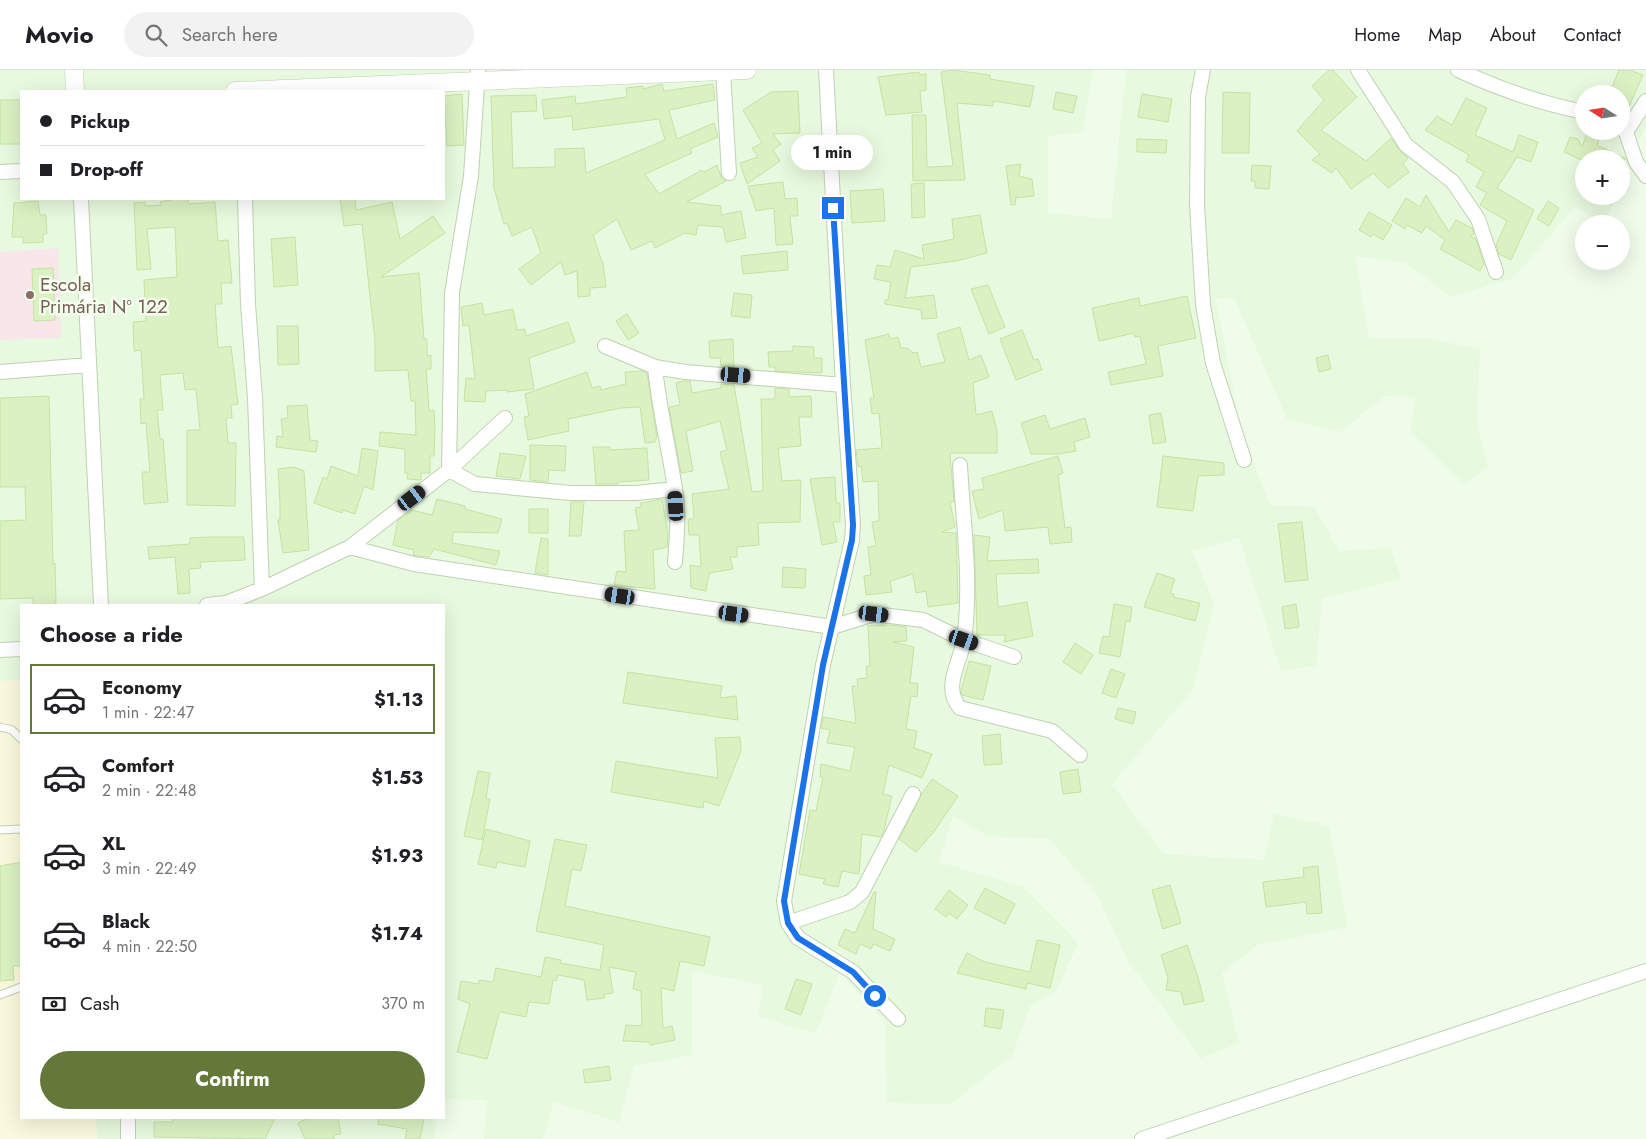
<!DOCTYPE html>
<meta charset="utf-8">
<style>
body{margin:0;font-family:Jost,sans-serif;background:#f2f2f2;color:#202124;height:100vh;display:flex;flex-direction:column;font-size:19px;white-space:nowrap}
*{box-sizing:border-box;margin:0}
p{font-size:16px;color:#757577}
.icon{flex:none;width:28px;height:28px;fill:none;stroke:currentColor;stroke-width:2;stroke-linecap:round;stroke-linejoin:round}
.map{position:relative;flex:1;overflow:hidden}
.panel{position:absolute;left:20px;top:534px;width:425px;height:515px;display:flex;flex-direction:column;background:#fff;border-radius:0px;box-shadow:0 5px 20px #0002}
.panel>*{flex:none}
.hud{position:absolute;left:20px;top:20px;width:425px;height:110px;border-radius:0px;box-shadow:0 5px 20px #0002;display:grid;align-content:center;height:110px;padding:0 20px;background:#fff}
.needle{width:32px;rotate:282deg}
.tools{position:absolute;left:1575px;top:15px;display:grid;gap:10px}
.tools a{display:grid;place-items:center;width:55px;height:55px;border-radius:50%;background:#fff;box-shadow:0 5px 20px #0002;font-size:25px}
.end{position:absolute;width:22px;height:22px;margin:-11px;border:6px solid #1a73e8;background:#fff;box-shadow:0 0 0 2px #fff}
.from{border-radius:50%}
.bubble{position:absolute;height:35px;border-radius:18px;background:#fff;box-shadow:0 5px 20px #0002;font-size:16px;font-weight:700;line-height:35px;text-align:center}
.car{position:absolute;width:15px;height:30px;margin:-15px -8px;border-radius:6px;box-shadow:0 0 4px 1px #0007;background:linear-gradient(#222 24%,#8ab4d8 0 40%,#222 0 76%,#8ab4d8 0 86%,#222 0)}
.hud b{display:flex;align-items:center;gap:18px;height:48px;font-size:19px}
.hud b+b{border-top:1px solid #e0e0e0}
.hud i{width:12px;height:12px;background:#202124}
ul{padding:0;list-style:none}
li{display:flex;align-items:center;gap:15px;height:70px;margin:0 10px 8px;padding:0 10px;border:2px solid transparent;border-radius:0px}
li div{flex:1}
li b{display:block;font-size:19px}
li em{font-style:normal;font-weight:700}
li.selected{border-color:#637839}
li>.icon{width:45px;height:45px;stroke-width:1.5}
h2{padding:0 20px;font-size:22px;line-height:60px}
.pay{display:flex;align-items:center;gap:12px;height:55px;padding:0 20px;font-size:19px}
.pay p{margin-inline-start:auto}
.action{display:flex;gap:10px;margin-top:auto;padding:10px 20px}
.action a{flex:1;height:58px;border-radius:30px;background:#637839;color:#fff;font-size:20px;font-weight:700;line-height:58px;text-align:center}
header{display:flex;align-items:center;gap:30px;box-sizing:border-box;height:70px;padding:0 25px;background:#fff;border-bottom:1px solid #e0e0e0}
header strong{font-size:24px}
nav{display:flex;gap:28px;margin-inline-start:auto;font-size:18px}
.search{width:350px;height:45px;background:#f2f2f2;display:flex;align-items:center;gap:12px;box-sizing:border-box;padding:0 18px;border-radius:28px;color:#757577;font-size:19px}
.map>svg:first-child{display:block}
.residential{fill:#e7f9de;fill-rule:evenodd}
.education{fill:#f9e6eb}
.medical{fill:#faf9dd}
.building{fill:#daf1c2;stroke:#c5e3a3}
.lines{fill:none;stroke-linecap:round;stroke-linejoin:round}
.service-casing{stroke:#c0d1b2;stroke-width:9}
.minor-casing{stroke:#c0d1b2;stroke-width:16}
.tertiary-casing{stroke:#c0d1b2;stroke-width:19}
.service{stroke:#fff;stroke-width:7}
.minor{stroke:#fff;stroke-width:14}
.tertiary{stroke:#fff;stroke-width:18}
.route{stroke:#1a73e8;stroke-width:6}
.education-dot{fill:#8d6e63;stroke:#f5fff0;stroke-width:2}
.labels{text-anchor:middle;stroke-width:5;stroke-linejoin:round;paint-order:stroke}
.education-label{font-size:19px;fill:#785e54;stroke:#f5fff0;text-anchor:start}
</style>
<header>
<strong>Movio</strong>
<div class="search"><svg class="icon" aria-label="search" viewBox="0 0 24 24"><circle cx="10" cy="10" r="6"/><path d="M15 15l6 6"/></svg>Search here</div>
<nav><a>Home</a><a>Map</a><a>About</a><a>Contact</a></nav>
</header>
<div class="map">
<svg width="1646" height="1069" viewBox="0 0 1646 1069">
<rect width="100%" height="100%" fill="#effcea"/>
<!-- residential -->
<path class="residential" d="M0 0H1093L1083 62 1048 66V143L1111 149 1126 0H1646V56L1621 112V89H1584V126H1616L1605 154H1600L1576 136 1513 208 1451 227 1406 193 1355 186 1369 268H1425L1480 279 1477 353 1488 396 1464 414 1411 362 1415 327 1385 326 1340 362 1287 349 1234 228 1216 229 1241 361 1270 435 1314 436 1339 481 1390 478 1402 508 1322 529 1316 596 1281 601 1239 468 1192 481 1214 533 1193 620 1112 714 1163 784 1264 790 1274 744 1329 756 1348 857 1257 875 1222 903 1239 973 1201 988 1128 891 1097 824 1049 769 988 766 953 746 939 792 1024 817 1078 873 1056 921 1030 936 1012 986 950 1034 887 1033 885 952 840 902 816 963 759 947 762 915 692 901V985L634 996 619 1052 554 1032 543 1069H484L487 1030 444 1029V535H21V610L0 611ZM21 21H444V129H21ZM1584 24H1621V61H1584Z
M96 1048H436L434 1069H97Z"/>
<!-- education -->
<path class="education" d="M58 178 61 268 0 270V182Z"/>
<!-- medical -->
<path class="medical" d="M21 610V1048H96L97 1069H0V611Z"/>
<!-- building -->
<path class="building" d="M953 0 990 5V9L1034 16 1030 37 993 31V36L957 33 965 110 913 111 912 45H926L927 97 953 96 941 2Z
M1329 0H1333L1357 27 1321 60 1366 91 1391 68 1399 80 1408 88 1403 94 1409 102 1388 118 1373 103 1351 119 1336 98 1332 103 1312 90 1320 84 1297 61 1324 30 1312 16Z
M1619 0H1630L1643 5 1623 50 1621 49V24H1609Z
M919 2 920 5 926 4V20L920 21 922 42 886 45 878 7Z
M662 14 664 21 713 14 715 30 669 40 677 69 714 53 718 67 690 79 692 83 645 104 659 124 702 100 704 102 717 95 721 107 726 111 687 132 721 136V145L741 141 746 168 726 172 723 157 698 155 696 165 685 163 655 178 652 171 631 180 617 149 593 165 602 192H603L606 217 590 218V226L578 227 577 201 565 205 561 192 531 215 519 199 541 183 532 157 512 166 507 153 504 154 494 118 491 26 536 25 537 41 511 42 513 98 555 97V79L584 78 586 103 665 70 659 49 573 60 572 46 544 49 542 30 575 26 576 34 627 27 626 18 643 16V19Z
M798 21 800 63 773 64 781 74 773 80 780 91 747 114 740 93 758 87 752 78 762 73 743 40 771 22Z
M1056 22 1077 26 1073 43 1053 39Z
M1223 22 1250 23 1249 83H1222Z
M462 24 464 75 447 76 444 26Z
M1142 24 1172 29 1168 52 1138 47Z
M1466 28 1487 38 1475 65 1513 82 1519 65 1538 72 1531 92 1517 87 1497 118 1534 140 1511 190 1499 184 1496 175 1507 151 1480 135 1487 123 1476 117 1484 102 1466 91 1469 85 1425 60 1437 46 1452 55Z
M0 30H21V74H0Z
M1587 63 1600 68 1597 75 1626 89H1584V91L1564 82 1570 67 1578 69 1582 77Z
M1137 69 1167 70 1166 83 1137 82Z
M1021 94 1019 106 1032 109 1034 126 1016 128V126L1015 135H1011L1006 96Z
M1252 95 1271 96 1269 119 1255 118V111H1251Z
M783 112 785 129 797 128 798 146H790L793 174 776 175 774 138 756 141 748 116Z
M924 113 925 147 912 148 911 114Z
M883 119 885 151 852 153 850 121Z
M1426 125 1449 162 1456 150 1472 158 1474 163 1471 167 1476 169 1484 194 1480 201 1440 179 1445 170 1426 156 1422 163 1407 155 1405 159 1392 151 1406 128 1420 137Z
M176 129H188L189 134 215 132 218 171 228 170 232 213H221L222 234H215L218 278 231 276 238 334 231 335 232 348H226L228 373H236L235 436 187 435V360H200L196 319 185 320 183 303 160 305 163 340H157L160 369H163L168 432 144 434 142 402H150L146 353 141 354 140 329H144L141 280 134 281 133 252 146 251 144 210 177 207 175 157 147 159 151 199 137 200 134 133 145 132V136L161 135 160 132Z
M340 129H355L356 140 392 132 400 169 433 146 445 163 381 207 419 203 424 269H427V286L431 285V299H426L429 341 434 340 435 358 434 386H430V403H421V410L407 409 408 403H405V379L379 376 380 362 416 365 415 331H411L408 300 375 301V271L362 154 344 156Z
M38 131 40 145H46L47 164H43V172L23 173V167H12L14 133Z
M1548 131 1559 138 1549 156 1537 149Z
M1369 142 1392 155 1383 170 1373 164 1371 167 1359 160Z
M980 145 987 183 956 191 911 197 905 228 934 225 937 248 922 249 921 240 885 234V230H888L891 212 874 209 877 195 890 197 895 180 924 189 922 175 954 169 952 149Z
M295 167 298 215 274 217 271 169Z
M787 181 788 200 743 204 741 186Z
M53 198 55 250 34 251 32 199Z
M988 215 1005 257 989 264 971 219Z
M734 223 752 225 750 248 731 246Z
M1187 226 1196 268 1158 276 1163 306 1111 315 1108 302 1146 294 1140 266 1135 267 1134 263 1099 271 1092 238 1139 228 1140 236Z
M482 233 484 245 513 239 517 260 525 259 526 266 568 252 575 272 529 288 534 319 507 322V320L486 321 485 332 464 331 466 308 475 309 469 255 463 256 461 237Z
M627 244 639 263 628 270 616 251Z
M277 256H298L299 294 278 295Z
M960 257 969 290 981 285 989 307 973 313 976 345 992 341 997 361V383H951L950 385 954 431 950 432 955 457 942 462 956 463 958 533 928 537 926 521 916 523 913 504 890 511 892 522 866 525 864 506 871 505 868 477 876 476 872 452 879 451 878 411 863 412 861 396 858 397 856 380 882 378 879 343 872 344 870 328H874L865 270 889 264 890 269 898 267 901 278H907L913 283 917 282 921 297 945 292 937 264Z
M1022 260 1034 290 1038 289 1042 300 1016 310 1000 269Z
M733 269 734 297 721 296 720 288H710L709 271Z
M793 276 814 277V288H822V303L775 301V297H769L768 282 793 281Z
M1328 285 1331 299 1319 302 1316 288Z
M643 301 647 303 657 368 655 369V372L645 373 640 337 621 338 568 349 569 361 528 370 524 347 529 346 525 324 587 302 592 318 600 316 601 320 626 314 625 302Z
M684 311H690L692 323 721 318V314L734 315 752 422 763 421 761 329H775V318L789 319V327L811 326 812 347H799L801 376 778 378 782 411 801 410 800 452 758 453 759 475 737 477V487H730L733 499 709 503 706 521 691 518 690 495 701 497 699 465H689L688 449H694L692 424 729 419 720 382 727 380 720 351 686 361 693 401 681 403 669 337 680 335 676 313Z
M49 326 53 494 55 493 56 535H33V528L0 529V451L26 450 25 417H0V328Z
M307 335 310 370 318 371 316 382 276 377 277 366 283 367 281 349 288 348 287 336Z
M1161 343 1166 372 1153 374 1149 345Z
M1045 345 1050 359 1085 348 1090 367 1074 372 1076 381 1059 384H1031L1021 353Z
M530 375 566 376 565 401 549 400 548 412 530 410Z
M593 377H610V380L647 378 649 410 618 412V414H596Z
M362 378 378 381 373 420 364 416 355 444 343 440 342 443 314 433 323 407 327 409 331 396 358 406Z
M500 383 526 386 520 409 496 406Z
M1058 386 1063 403 1058 405 1065 458 1071 457 1072 472 1050 474 1048 457 1005 461 1003 440 979 449 972 421 984 419 982 408Z
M1163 386 1224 393V405L1198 406 1193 441 1157 437Z
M294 397 304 401 309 480 283 483 278 450H280V434L278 399Z
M835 407 836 433H840V452H833L837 472 822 475 810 409Z
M437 429 465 436V439L502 449 498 463 453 462 452 473 500 481 496 495 434 479 429 487 418 486 413 485 414 480 393 475 398 450 412 440 432 445Z
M662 429 668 464 667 477 653 480 655 519 614 515 617 501 626 502 624 461 639 460 635 438 641 437V433Z
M571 432H584L581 466H569Z
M529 439H548V463H529Z
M1302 452 1308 510 1285 512 1278 454Z
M974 465 990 467 987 491 1038 489 1039 503 996 504 998 537 1027 532 1033 566 1004 572 1006 565H977Z
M209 467H244L245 490 200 492 201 498 189 499 190 523 178 524 175 487 149 489 148 477 190 474V468Z
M541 468 548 469V505L535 503Z
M783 497 806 499 805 518 782 517Z
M1157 503 1175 509 1170 523 1174 524 1173 527 1200 533 1195 551 1144 537Z
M1114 534 1132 537 1130 552 1126 551 1120 587 1099 583 1103 566 1109 567Z
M1296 534 1299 557 1285 559 1282 537Z
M890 555 906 557 907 571 893 572 914 577 910 613H918L917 627 911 626 906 659 917 661 914 678 932 684 922 708 889 695 883 724 892 726 884 760 881 767 862 764 859 804 842 801 838 817 823 814 825 809 799 804 810 740 816 741 823 707H820L821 694 850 701 855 677 827 673 830 660 821 658 823 647 856 653 852 616H858L857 609 867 608 866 596H870L868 556Z
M1075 573 1093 585 1081 604 1063 592Z
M969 591 991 596 983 630 962 625 961 621Z
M1111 599 1125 604 1116 628 1102 623Z
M628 602 722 616 720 628 736 626 738 650 623 633Z
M1118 638 1136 642 1133 654 1115 649Z
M1000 664 1002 694 984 695 982 666Z
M740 667 741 681 719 736 704 731 703 738 611 722 616 691 718 708 715 668Z
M1078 699 1081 722 1063 724 1060 702Z
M478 701 490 703 486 728 490 729 482 770 464 766Z
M932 709 958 726 933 763 916 782 899 769 921 725Z
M486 759 530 771 525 797 497 792 496 798 478 794Z
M555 769 587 775 581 801 572 799 565 836 710 867 704 896 680 891 674 921 661 918 663 958 672 956 675 970 650 975 649 972 623 971 626 955 642 956 641 921 633 919 636 902 609 897 613 923 604 924 605 928 587 930 584 910 558 905 556 911 553 910 549 934 529 932 526 947 501 942 499 944 487 989 457 982 470 934 458 929 461 911 479 914V910L493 912 496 898 541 907 545 887 561 890 560 893 600 900 604 875 536 861Z
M21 792V896H13L14 910 0 911V796Z
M1318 796 1322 843 1307 844 1306 832 1266 837 1263 812 1304 807 1303 798Z
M1170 815 1181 853 1163 859 1152 820Z
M985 818 1015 834 1005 854 974 838Z
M949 820 968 835 957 849 949 843 946 847 935 839Z
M874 822H876L873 859 895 869 890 881 873 874 871 879 860 874 856 884 838 875 845 859 855 863Z
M1037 870 1060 875 1050 918 1027 913 1026 919 957 903 967 883 985 892 1030 902Z
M1187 875 1198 907 1204 931 1184 935 1181 922 1166 920 1168 908 1161 885Z
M796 909 812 914 801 945 785 939Z
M986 938 1004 940 1001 959 984 956Z
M609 996 611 1010 585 1013 583 1000Z
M173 1048H275L265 1069 154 1067V1052H173Z
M309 1048H338L341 1064 334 1065V1069H305L298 1053Z
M379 1048H424L420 1069H405L407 1059 378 1054Z"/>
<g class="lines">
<defs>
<path id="service" d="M0 657 12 660 21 669
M0 760 21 759
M0 925 21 917"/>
<path id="minor" d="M723 0 729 103
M826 0 843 315 853 455 852 470 823 595 784 831 788 853 798 868 853 902 898 949
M1203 0 1198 27 1197 135 1203 235 1213 293 1244 390
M1358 0 1406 75 1453 112 1478 149 1496 202
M1458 0C1499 19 1539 33 1584 42
M1621 58 1626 62 1636 92 1646 106
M1626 62 1646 31
M0 102 21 101
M81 129 101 535
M245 129 248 234 255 328 262 519
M605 276 655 297 685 302 843 315
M655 297C659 339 669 378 675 419 679 443 677 467 675 492
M0 302 89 295
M505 348 449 400 475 414 570 423H636L675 419
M960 395C963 452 972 513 964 570 960 594 942 617 960 638L1052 661 1080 685
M350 477 414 494 832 557 874 544 923 550 964 570 1014 587
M207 535 226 533 262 519 350 477 449 400 452 223 471 106 478 0
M0 580 21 579
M788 853 850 832 862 822 913 724
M128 1048V1069
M1142 1069 1646 901"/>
<path id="tertiary" d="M74 0 75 21
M235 21 747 0"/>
</defs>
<!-- service casing -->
<use href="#service" class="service-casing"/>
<!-- minor casing -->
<use href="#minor" class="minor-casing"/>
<!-- tertiary casing -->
<use href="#tertiary" class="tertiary-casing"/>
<!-- service -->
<use href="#service" class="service"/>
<!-- minor -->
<use href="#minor" class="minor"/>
<!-- tertiary -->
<use href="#tertiary" class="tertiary"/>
</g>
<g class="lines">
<!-- route -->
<path class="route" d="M833 138 853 455 852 470 823 595 784 831 788 853 798 868 853 902 875 926"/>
</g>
<!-- markers -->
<circle class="education-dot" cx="30" cy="225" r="5"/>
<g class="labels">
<!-- education labels -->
<g class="education-label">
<text x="40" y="221">Escola<tspan x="40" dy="22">Primária Nº 122</tspan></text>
</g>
</g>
</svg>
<div class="tools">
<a><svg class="needle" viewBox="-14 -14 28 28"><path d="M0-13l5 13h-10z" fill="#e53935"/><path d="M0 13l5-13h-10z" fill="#757577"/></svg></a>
<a>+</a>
<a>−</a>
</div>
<i class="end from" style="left:875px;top:926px"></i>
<i class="end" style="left:833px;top:138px"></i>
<div class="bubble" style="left:791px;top:65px;width:82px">1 min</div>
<i class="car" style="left:736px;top:305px;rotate:94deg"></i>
<i class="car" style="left:412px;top:428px;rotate:53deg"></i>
<i class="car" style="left:676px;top:436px;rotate:356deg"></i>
<i class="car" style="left:620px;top:526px;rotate:279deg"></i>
<i class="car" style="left:734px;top:544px;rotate:98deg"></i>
<i class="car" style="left:874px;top:544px;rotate:97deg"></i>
<i class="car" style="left:964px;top:570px;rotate:109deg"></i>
<div class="hud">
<b><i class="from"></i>Pickup</b>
<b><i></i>Drop-off</b>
</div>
<section class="panel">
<h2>Choose a ride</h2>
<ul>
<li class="selected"><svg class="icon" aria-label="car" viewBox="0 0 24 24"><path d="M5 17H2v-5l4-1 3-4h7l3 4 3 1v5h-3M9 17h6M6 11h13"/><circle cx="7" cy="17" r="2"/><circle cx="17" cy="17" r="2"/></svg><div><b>Economy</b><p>1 min · 22:47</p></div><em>$1.13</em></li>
<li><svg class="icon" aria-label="car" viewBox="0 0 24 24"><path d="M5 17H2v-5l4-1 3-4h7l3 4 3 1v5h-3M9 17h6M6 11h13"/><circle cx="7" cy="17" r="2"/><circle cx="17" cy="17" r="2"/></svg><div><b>Comfort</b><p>2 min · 22:48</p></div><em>$1.53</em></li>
<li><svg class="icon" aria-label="car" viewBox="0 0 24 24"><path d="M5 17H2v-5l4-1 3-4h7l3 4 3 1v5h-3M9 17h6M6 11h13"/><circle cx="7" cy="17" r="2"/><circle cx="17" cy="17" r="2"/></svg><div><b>XL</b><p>3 min · 22:49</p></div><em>$1.93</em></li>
<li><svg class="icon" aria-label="car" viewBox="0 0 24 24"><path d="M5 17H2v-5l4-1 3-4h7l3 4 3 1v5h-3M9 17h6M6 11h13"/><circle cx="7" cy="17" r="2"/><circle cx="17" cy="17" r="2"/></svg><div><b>Black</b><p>4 min · 22:50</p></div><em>$1.74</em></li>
</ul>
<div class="pay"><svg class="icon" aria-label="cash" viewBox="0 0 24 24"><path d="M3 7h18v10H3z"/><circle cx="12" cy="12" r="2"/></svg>Cash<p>370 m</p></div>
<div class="action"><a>Confirm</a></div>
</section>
</div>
